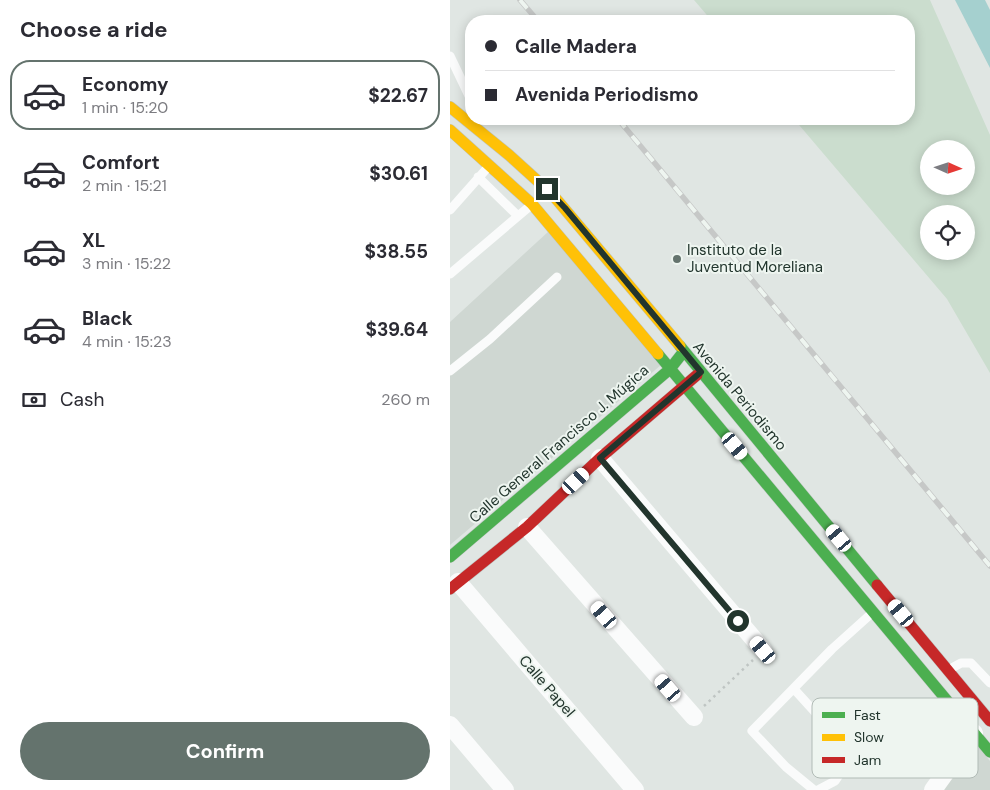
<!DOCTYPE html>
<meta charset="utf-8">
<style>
body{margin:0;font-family:"DM Sans",sans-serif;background:#f7f7f7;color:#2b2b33;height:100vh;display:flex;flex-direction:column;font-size:19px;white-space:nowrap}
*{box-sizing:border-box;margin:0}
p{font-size:16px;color:#7c7c81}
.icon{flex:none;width:28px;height:28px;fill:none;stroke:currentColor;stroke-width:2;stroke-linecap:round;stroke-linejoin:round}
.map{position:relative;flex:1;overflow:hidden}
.drawer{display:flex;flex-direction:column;background:#fff;width:450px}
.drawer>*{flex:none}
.guide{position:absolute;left:15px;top:15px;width:450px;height:110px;border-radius:20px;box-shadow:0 2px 12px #0003;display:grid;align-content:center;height:110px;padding:0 20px;background:#fff}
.needle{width:32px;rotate:93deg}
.buttons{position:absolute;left:470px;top:140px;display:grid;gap:10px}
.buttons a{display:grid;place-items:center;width:55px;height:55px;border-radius:50%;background:#fff;box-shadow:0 2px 12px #0003;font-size:25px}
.end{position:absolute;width:22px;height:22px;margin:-11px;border:6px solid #22352d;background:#fff;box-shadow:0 0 0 2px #fff}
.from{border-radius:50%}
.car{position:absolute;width:15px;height:30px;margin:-15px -8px;border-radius:6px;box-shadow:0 0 4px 1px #0007;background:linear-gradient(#fff 24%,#345 0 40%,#fff 0 76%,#345 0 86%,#fff 0)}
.guide b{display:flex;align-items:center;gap:18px;height:48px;font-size:19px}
.guide b+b{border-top:1px solid #e1e1e2}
.guide i{width:12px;height:12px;background:#2b2b33}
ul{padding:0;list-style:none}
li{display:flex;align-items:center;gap:15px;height:70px;margin:0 10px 8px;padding:0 10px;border:2px solid transparent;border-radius:20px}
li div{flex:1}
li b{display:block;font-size:19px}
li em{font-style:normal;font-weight:700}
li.current{border-color:#64736d}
li>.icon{width:45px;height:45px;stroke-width:1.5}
h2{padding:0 20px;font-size:22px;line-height:60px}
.pay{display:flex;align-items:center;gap:12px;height:55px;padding:0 20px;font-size:19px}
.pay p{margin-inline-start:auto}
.action{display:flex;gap:10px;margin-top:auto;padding:10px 20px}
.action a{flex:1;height:58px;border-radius:30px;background:#64736d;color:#fff;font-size:20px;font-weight:700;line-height:58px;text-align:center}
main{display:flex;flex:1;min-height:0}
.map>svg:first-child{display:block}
.built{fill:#cfd7d2}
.green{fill:#cbddce;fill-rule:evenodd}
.water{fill:#a5d0cf}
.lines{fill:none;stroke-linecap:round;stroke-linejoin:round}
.fast-casing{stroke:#bdc5c1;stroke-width:12}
.slow-casing{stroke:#bdc5c1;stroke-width:12}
.jam-casing{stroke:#bdc5c1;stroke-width:12}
.path{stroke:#bfc5c3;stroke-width:2.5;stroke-dasharray:2.5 4;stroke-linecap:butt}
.lane{stroke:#fafbfb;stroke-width:9}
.street{stroke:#fafbfb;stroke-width:18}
.fast{stroke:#4caf50;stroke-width:11}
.slow{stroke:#ffc107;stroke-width:11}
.jam{stroke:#c62828;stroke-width:11}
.rail-casing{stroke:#c6c8c7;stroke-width:5.5}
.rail{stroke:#eef5f0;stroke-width:4;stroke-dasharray:11;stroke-linecap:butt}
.route{stroke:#22352d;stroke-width:6}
.poi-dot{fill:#64736d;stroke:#eef5f0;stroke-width:2}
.labels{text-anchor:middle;stroke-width:4;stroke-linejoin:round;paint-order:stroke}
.poi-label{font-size:15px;fill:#22352d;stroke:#eef5f0;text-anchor:start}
.street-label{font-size:15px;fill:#22352d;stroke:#eef5f0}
.key{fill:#eef5f0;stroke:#b1bbb6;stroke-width:1}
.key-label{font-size:14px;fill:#22352d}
</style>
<main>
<section class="drawer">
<h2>Choose a ride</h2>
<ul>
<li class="current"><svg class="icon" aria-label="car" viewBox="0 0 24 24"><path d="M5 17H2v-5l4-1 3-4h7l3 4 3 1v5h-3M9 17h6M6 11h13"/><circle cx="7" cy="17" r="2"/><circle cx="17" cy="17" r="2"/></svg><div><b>Economy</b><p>1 min · 15:20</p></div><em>$22.67</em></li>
<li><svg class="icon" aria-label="car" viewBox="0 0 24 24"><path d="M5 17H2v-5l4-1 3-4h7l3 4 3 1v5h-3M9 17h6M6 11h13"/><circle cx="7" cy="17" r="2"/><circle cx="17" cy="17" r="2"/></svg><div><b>Comfort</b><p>2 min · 15:21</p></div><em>$30.61</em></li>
<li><svg class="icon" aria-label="car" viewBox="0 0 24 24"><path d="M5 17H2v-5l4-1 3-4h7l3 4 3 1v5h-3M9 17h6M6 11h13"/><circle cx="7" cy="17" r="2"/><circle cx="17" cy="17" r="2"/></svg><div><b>XL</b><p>3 min · 15:22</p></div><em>$38.55</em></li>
<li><svg class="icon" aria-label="car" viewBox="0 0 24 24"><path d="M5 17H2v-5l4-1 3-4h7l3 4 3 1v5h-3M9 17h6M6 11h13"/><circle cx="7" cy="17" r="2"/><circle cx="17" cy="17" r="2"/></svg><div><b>Black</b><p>4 min · 15:23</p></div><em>$39.64</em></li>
</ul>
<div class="pay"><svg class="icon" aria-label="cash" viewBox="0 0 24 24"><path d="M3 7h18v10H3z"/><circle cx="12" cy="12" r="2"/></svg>Cash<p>260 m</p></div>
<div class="action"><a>Confirm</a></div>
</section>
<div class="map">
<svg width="540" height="790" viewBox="0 0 540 790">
<rect width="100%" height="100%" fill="#e0e6e3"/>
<!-- built -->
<path class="built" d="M99 231 211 365 0 545V322Z
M524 742 540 761V790H491Z"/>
<!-- green -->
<path class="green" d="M244 0H480L540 135V373L497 299 344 119H459V21H262ZM479 149H516V186H479ZM479 214H516V251H479Z"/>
<!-- water -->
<path class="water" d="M505 0H535L540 10V68Z"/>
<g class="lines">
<defs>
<path id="fast" d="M230 346 427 585
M208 354 540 752
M0 557 220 369 231 355"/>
<path id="slow" d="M0 107 59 155 102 194 230 346
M0 130 82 204 208 354"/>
<path id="jam" d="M427 585 540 721
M0 589 77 527 150 458 247 375"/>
</defs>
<!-- fast casing -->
<use href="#fast" class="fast-casing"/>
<!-- slow casing -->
<use href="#slow" class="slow-casing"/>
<!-- jam casing -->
<use href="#jam" class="jam-casing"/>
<!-- path -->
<path class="path" d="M254 706 303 660"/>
<!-- lane -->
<path class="lane" d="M0 56 21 100
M28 177 68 216
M0 210 39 166
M0 274 80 206
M0 371 40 339 107 277
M500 669 511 663H521L540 683
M344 689 403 754 385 781 368 790
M364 790 336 767 302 731 382 649 422 613"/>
<!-- street -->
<path class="street" d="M150 458 313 650
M77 527 244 717
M8 582 185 790
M0 725 55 790
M483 790 524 733"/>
<!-- fast -->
<use href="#fast" class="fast"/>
<!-- slow -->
<use href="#slow" class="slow"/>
<!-- jam -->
<use href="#jam" class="jam"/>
<defs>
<path id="rail" d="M70 0 88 21
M168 119 540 566"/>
</defs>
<!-- rail casing -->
<use href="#rail" class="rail-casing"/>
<!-- rail -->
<use href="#rail" class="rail"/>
</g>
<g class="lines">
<!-- route -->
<path class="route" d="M97 189 115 208 251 372 150 458 288 621"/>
</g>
<!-- markers -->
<circle class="poi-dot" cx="227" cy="259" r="5"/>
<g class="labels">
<!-- poi labels -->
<g class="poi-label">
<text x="237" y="255">Instituto de la<tspan x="237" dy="17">Juventud Moreliana</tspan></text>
</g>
<!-- street labels -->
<g class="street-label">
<text transform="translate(290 396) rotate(50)" y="5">Avenida Periodismo</text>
<text transform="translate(109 444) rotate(-41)" y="5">Calle General Francisco J. Múgica</text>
<text transform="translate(97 686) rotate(49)" y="5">Calle Papel</text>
</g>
</g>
<!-- legend -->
<rect x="362" y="698" width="166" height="80" rx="8" class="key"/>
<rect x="372" y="712" width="23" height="6" fill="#4caf50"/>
<rect x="372" y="734" width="23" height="7" fill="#ffc107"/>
<rect x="372" y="757" width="23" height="6" fill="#c62828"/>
<g class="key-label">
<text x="404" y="720">Fast</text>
<text x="404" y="742">Slow</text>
<text x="404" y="765">Jam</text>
</g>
</svg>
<div class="buttons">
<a><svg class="needle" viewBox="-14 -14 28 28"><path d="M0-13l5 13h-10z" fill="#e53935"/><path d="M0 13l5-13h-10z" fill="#7c7c81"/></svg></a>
<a><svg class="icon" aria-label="locate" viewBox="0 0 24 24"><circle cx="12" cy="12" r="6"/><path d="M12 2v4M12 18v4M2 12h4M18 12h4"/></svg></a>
</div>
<i class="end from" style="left:288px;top:621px"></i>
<i class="end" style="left:97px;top:189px"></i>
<i class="car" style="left:285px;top:446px;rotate:140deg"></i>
<i class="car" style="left:126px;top:481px;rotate:47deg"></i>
<i class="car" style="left:389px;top:538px;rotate:320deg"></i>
<i class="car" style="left:451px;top:613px;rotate:320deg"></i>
<i class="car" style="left:154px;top:615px;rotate:319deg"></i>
<i class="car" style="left:313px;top:650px;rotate:320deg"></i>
<i class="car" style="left:218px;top:688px;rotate:319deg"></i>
<div class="guide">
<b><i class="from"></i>Calle Madera</b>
<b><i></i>Avenida Periodismo</b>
</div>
</div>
</main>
